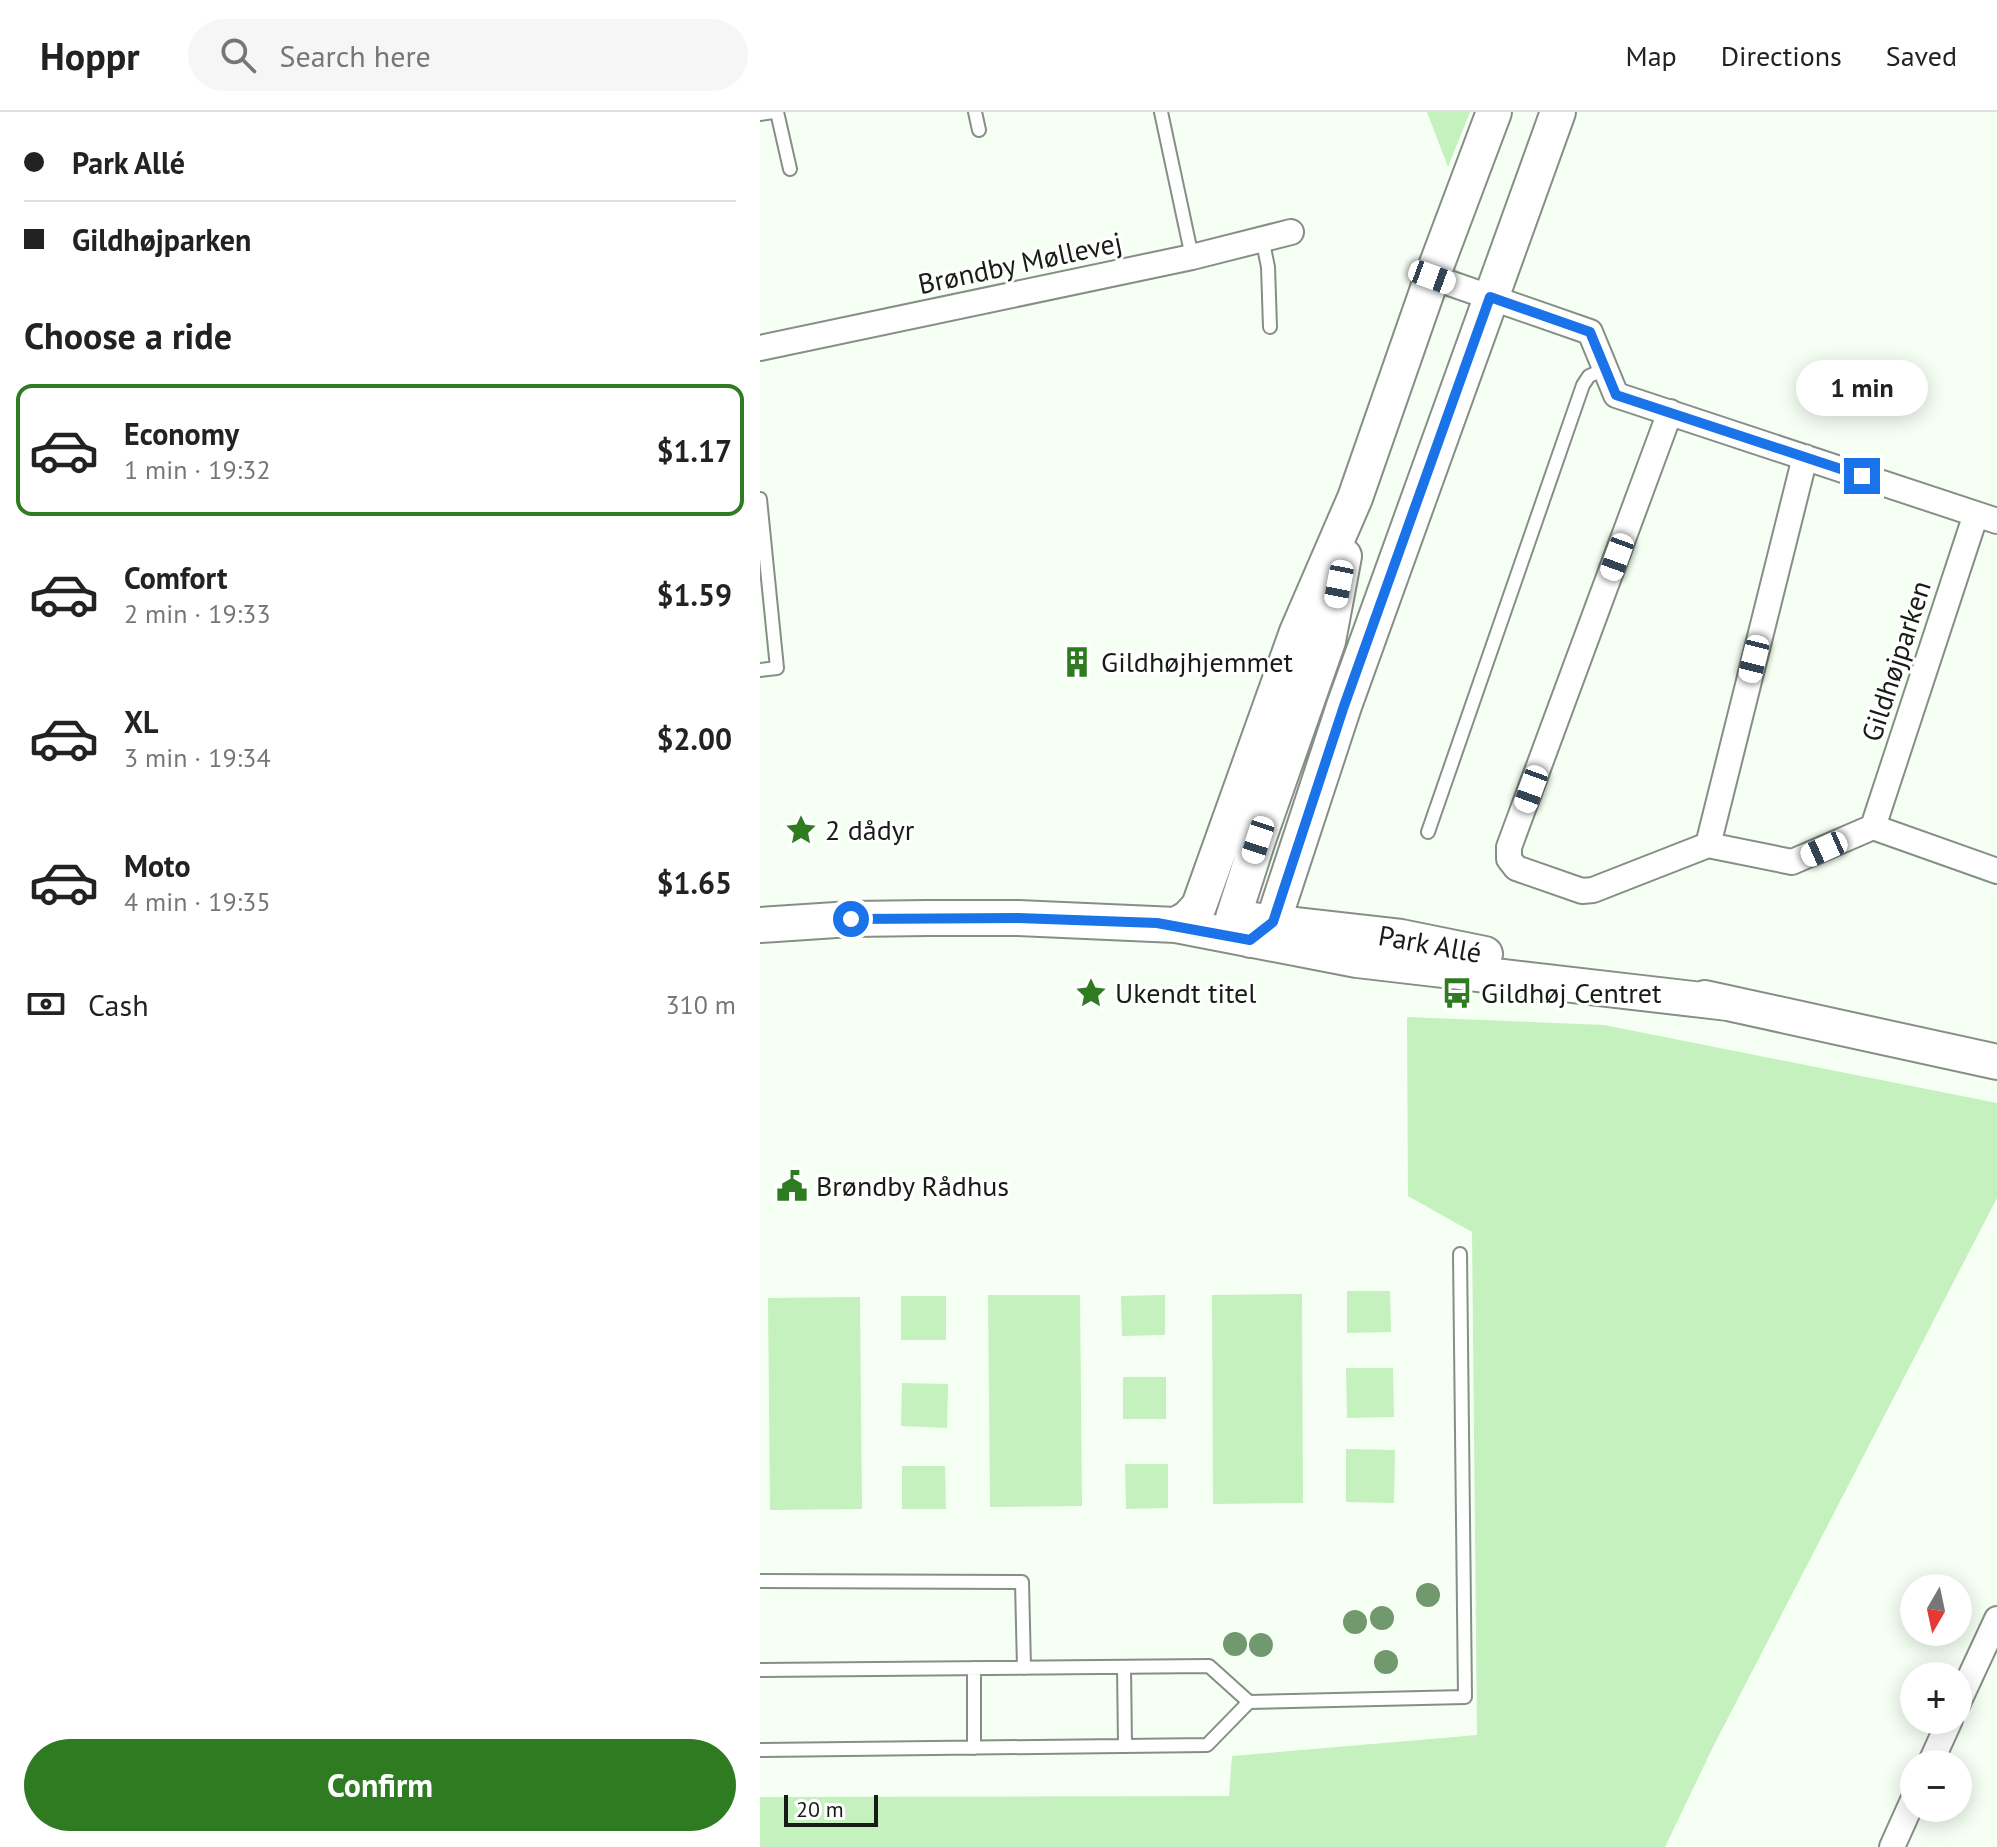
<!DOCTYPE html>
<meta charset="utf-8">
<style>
body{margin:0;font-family:"PT Sans",sans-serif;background:#f6f6f6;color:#222;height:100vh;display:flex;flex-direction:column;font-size:30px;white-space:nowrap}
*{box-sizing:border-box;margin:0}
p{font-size:26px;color:#767676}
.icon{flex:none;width:44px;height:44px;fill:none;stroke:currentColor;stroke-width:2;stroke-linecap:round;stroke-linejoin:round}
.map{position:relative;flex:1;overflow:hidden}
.details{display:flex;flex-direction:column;background:#fff;width:760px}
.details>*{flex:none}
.banner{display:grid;align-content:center;height:176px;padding:0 24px;background:#fff}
.needle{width:52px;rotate:189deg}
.controls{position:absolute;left:1140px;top:1462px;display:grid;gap:16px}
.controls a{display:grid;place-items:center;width:72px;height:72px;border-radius:50%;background:#fff;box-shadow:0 4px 20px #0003;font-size:40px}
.scale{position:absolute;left:24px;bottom:20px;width:94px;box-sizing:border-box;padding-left:8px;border:4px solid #181c17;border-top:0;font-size:22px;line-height:28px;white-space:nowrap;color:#181c17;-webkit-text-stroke:6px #fff;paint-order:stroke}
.end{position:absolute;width:36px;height:36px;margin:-18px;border:10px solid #1a73e8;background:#fff;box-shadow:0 0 0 4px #fff}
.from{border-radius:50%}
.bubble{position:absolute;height:56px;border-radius:28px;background:#fff;box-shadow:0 4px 20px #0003;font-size:26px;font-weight:700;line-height:56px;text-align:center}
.car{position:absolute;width:24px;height:48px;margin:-24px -12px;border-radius:10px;box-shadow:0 0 6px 2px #0007;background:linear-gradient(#fff 24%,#345 0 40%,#fff 0 76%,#345 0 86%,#fff 0)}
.banner b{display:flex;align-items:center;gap:28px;height:76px;font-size:30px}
.banner b+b{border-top:2px solid #e0e0e0}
.banner i{width:20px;height:20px;background:#222}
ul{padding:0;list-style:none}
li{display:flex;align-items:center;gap:24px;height:132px;margin:0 16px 12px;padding:0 8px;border:4px solid transparent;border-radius:16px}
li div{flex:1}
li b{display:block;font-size:30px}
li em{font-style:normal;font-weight:700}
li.on{border-color:#2e7b22}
li>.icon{width:72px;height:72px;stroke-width:1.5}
h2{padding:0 24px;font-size:36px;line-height:96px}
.pay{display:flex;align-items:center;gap:20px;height:88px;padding:0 24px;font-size:30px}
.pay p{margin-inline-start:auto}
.action{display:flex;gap:16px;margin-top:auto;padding:16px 24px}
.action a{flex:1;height:92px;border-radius:48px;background:#2e7b22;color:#fff;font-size:32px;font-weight:700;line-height:92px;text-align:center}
header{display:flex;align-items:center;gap:48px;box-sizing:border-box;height:112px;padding:0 40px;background:#fff;border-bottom:2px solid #e0e0e0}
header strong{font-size:38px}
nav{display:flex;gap:44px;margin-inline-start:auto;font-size:28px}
.search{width:560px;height:72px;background:#f6f6f6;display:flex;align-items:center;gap:20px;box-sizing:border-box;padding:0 28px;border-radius:44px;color:#767676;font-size:30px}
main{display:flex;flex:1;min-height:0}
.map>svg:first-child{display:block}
.green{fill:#c5f1be}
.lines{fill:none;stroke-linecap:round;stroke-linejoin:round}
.lane-casing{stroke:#868f85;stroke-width:16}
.street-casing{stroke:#868f85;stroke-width:28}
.secondary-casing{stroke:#868f85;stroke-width:38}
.lane{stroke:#fff;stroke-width:12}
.street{stroke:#fff;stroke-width:24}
.secondary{stroke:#fff;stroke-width:34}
.tree{fill:#71996d}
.route{stroke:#1a73e8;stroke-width:10}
.labels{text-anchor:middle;stroke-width:6;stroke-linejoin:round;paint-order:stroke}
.street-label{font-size:28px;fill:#181c17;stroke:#fff}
.poi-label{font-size:28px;fill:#181c17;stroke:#fff;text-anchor:start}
</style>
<header>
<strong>Hoppr</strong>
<div class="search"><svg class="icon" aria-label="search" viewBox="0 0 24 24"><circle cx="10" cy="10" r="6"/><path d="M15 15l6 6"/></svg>Search here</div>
<nav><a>Map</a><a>Directions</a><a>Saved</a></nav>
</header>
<main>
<section class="details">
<div class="banner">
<b><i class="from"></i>Park Allé</b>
<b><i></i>Gildhøjparken</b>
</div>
<h2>Choose a ride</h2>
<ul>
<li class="on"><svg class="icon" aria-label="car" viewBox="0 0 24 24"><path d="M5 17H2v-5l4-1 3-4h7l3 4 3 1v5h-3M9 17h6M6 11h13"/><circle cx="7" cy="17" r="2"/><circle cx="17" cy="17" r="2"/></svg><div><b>Economy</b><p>1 min · 19:32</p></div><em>$1.17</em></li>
<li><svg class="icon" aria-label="car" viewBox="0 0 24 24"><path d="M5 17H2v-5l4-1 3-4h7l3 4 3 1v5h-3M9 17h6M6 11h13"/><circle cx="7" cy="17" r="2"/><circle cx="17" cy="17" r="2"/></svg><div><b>Comfort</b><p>2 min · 19:33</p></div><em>$1.59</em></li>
<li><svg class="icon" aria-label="car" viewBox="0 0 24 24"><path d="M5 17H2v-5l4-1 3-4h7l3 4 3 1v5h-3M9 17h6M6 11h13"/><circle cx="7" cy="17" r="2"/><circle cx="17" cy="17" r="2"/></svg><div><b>XL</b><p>3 min · 19:34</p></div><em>$2.00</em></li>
<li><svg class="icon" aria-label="car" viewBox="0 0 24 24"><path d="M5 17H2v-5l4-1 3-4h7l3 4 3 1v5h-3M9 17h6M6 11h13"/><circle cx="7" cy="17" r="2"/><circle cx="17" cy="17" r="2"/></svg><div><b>Moto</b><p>4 min · 19:35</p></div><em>$1.65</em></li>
</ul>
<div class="pay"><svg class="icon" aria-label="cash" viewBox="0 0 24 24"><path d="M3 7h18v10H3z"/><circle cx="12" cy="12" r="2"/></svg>Cash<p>310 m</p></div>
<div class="action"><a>Confirm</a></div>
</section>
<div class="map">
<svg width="1237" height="1735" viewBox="0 0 1237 1735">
<rect width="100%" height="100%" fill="#f5fff3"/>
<!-- green -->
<path class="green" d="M667 0H710L688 55Z
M647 905 844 913 1237 991V1086L954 1633 905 1735H0V1685L469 1684 472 1644 717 1623 712 1120 648 1084Z
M587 1179H630L631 1220 587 1221Z
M542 1182 543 1391 453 1392 452 1183Z
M228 1183H320L322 1394 230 1395Z
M405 1183V1223L362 1224 361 1184Z
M141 1184H186V1228H141Z
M100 1185 102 1397 10 1398 8 1186Z
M586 1256H633L634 1305 587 1306Z
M363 1265H406V1307H363Z
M142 1271 188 1272 187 1316 141 1314Z
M586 1337 635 1338 634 1391 586 1390Z
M365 1352H408V1396L366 1397Z
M142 1354H185L186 1397H142Z"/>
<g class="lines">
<defs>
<path id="lane" d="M17 0 30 57
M215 0 219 18
M401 0 432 145
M0 2 13 0
M502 126 508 155 510 215
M0 387 17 556 0 558
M668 720 823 273 829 264 845 257
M0 1469 262 1470 264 1556
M364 1555 365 1634
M0 1558 449 1554 489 1590 447 1633 0 1638
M489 1590 705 1585 700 1142
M214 1636V1556"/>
<path id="street" d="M672 165 830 220 856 283 1237 409
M0 236 432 145 531 120
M910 300 749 735V747L756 756 822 779 833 778 948 733 1032 750 1113 715 1237 759
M1113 715 1216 402
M948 733 1045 345
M1198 1591 1237 1507
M1170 1652 1190 1608
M1132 1735 1154 1686"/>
<path id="secondary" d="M473 806 498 728 568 529 584 444
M492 808 641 825 725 842
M0 813 91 807 168 806H258L416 813 597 848 968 891
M416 813 428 806 439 794 537 520 595 386 672 165 734 0
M490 828 513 810 584 594 798 0
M945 886 1237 950"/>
</defs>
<!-- lane casing -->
<use href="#lane" class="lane-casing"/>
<!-- street casing -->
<use href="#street" class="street-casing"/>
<!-- secondary casing -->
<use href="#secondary" class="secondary-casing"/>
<!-- lane -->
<use href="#lane" class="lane"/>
<!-- street -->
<use href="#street" class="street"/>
<!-- secondary -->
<use href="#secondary" class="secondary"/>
</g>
<!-- trees -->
<g class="tree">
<circle cx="668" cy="1483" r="12"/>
<circle cx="622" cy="1506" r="12"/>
<circle cx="595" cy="1510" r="12"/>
<circle cx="475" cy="1532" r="12"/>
<circle cx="501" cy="1533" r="12"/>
<circle cx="626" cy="1550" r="12"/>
</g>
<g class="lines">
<!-- route -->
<path class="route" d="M91 807 258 806 397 811 490 828 513 810 584 594 730 185 830 220 856 283 1102 364"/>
</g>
<!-- icons -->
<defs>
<symbol id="building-bare" viewBox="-9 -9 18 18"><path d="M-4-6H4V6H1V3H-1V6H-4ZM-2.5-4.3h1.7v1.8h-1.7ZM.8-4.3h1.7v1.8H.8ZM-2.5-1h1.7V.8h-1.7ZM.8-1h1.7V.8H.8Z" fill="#2e7b22" stroke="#fff" stroke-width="2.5" paint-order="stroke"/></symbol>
<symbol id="sight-bare" viewBox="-9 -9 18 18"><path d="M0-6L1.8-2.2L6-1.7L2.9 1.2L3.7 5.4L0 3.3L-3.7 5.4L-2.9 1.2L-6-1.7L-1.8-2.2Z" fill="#2e7b22" stroke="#fff" stroke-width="2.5" paint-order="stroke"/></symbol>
<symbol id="bus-bare" viewBox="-9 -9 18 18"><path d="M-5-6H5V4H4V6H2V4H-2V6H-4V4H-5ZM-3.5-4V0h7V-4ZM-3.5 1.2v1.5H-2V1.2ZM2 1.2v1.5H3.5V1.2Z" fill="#2e7b22" stroke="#fff" stroke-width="2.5" paint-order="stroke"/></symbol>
<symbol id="civic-bare" viewBox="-9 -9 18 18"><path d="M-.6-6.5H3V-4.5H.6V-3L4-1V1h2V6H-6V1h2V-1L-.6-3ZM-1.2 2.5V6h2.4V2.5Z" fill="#2e7b22" stroke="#fff" stroke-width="2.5" paint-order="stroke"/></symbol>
</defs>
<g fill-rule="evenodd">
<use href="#building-bare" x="295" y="528" width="44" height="44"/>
<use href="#sight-bare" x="19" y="696" width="44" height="44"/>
<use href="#sight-bare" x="309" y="859" width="44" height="44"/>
<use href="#bus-bare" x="675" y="859" width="44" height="44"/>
<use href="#civic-bare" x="10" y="1052" width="44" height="44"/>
</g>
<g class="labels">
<!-- street labels -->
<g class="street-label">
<text transform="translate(260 151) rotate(-12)" y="10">Brøndby Møllevej</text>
<text transform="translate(1136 549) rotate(-72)" y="10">Gildhøjparken</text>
<text transform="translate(670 832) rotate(10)" y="10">Park Allé</text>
</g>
<!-- poi labels -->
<g class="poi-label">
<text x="341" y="560">Gildhøjhjemmet</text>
<text x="65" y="728">2 dådyr</text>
<text x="355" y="891">Ukendt titel</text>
<text x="721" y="891">Gildhøj Centret</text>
<text x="56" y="1084">Brøndby Rådhus</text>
</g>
</g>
</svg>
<div class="controls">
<a><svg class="needle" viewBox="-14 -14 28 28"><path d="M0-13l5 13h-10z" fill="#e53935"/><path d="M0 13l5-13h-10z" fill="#767676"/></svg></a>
<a>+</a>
<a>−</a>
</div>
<div class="scale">20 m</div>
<i class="end from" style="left:91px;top:807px"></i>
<i class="end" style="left:1102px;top:364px"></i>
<div class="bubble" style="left:1036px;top:248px;width:132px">1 min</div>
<i class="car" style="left:672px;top:165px;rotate:110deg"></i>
<i class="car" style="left:857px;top:445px;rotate:200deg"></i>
<i class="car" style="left:579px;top:472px;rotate:191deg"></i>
<i class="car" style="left:994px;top:547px;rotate:194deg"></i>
<i class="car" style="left:771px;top:677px;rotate:200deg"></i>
<i class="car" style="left:498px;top:728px;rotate:198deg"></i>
<i class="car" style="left:1064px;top:737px;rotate:246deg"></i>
</div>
</main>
